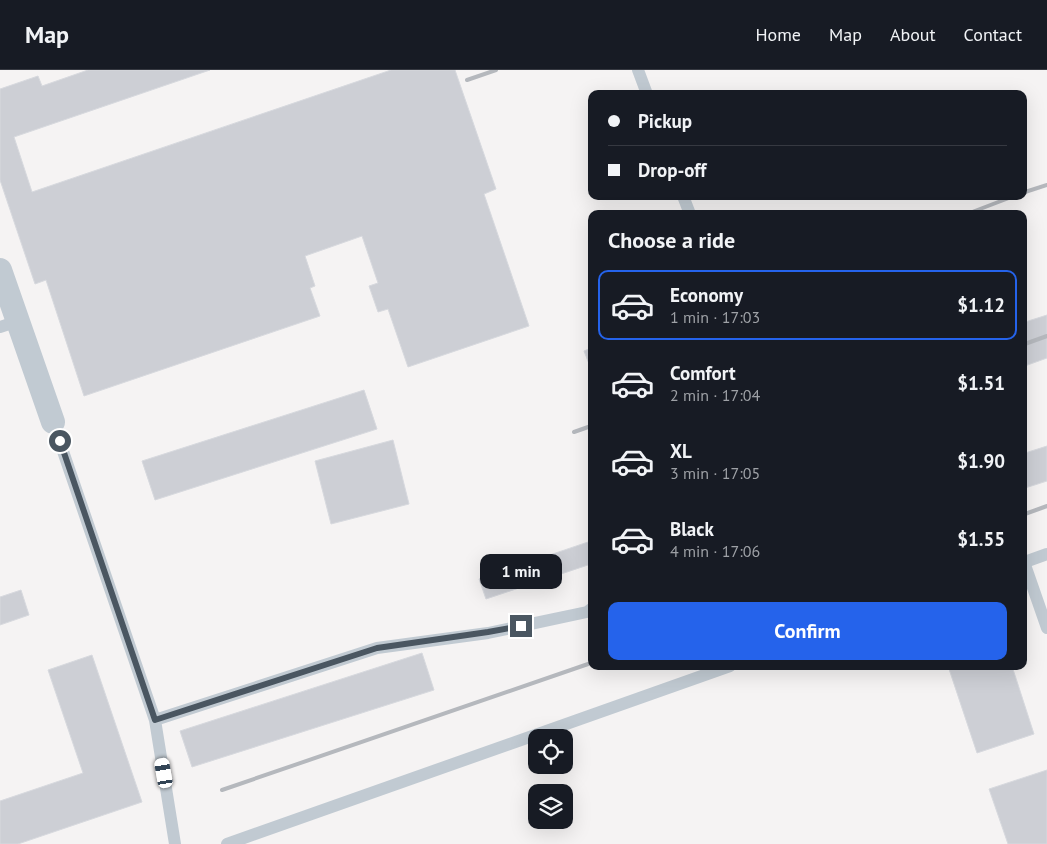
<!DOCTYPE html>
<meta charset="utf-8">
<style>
body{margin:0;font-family:"PT Sans",sans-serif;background:#242831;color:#f1f3f6;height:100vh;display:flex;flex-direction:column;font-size:19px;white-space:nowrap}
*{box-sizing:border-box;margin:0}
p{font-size:16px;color:#9ea1a6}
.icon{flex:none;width:28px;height:28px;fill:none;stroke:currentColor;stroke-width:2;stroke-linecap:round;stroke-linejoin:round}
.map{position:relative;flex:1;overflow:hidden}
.sheet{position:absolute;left:588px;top:140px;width:439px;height:460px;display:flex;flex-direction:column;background:#171b24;border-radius:10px;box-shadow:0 5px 20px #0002}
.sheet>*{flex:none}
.top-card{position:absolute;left:588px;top:20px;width:439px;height:110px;border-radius:10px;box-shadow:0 5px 20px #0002;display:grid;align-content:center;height:110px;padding:0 20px;background:#171b24}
.buttons{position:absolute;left:528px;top:659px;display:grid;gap:10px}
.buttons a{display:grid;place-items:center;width:45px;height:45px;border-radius:10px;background:#171b24;box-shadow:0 5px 20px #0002;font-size:25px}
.end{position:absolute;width:22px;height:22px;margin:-11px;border:6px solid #4a5661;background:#fff;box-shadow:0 0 0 2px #fff}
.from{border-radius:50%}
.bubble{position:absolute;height:35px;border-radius:10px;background:#171b24;box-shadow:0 5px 20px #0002;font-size:16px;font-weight:600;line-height:35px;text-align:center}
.car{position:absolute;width:15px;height:30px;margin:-15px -8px;border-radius:6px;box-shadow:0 0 4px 1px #0007;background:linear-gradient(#fff 24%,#345 0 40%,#fff 0 76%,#345 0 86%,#fff 0)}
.top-card b{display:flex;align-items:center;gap:18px;height:48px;font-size:19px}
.top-card b+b{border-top:1px solid #363941}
.top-card i{width:12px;height:12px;background:#f1f3f6}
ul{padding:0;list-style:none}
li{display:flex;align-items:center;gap:15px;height:70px;margin:0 10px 8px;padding:0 10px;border:2px solid transparent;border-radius:10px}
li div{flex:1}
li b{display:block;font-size:19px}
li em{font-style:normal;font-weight:600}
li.selected{border-color:#2563eb}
li>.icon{width:45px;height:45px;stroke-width:1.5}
h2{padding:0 20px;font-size:22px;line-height:60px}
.primary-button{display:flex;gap:10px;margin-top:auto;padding:10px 20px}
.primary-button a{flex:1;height:58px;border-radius:10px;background:#2563eb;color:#fff;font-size:20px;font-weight:600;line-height:58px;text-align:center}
header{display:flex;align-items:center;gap:30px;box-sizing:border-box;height:70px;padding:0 25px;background:#171b24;border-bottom:1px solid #363941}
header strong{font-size:24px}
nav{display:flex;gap:28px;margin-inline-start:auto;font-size:18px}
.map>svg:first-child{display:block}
.building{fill:#cdcfd5;stroke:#d7d9de}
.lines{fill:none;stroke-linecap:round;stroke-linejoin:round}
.lane{stroke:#c1cad2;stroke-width:12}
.street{stroke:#c1cad2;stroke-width:24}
.rail{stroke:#b5b8bd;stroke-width:4}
.route{stroke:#4a5661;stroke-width:6}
</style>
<header>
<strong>Map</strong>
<nav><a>Home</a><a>Map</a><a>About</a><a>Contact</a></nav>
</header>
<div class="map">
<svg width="1047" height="774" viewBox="0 0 1047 774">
<rect width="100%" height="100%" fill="#f5f3f3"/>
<!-- building -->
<path class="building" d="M88 0H210L14 67 32 122 391 0H455L496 119 484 124 529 256 408 297 388 239 378 242 369 216 378 213 362 166 305 186 315 216 310 218 320 246 84 326 46 210 35 214 0 110V19L38 6 42 16Z
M1047 245V288L1022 297V253Z
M591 278V299L584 281Z
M364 320 377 359 155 430 142 391Z
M393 370 409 434 331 454 315 391Z
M1047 376V411L1022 419V384Z
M591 471V494L486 529 479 509Z
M21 520 29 545 0 555V527Z
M422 583 434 620 192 697 180 661Z
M92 585 142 732 18 774H0V731L83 703 48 600Z
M948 596H1012L1034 664 977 683Z
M1047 700V774H1008L989 719Z"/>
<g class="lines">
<!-- lane -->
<path class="lane" d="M638 0 647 24
M683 126 690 144
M0 257 18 251
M53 352 155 650 175 774
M1024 492 1047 558
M1022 493 1047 484
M155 650 377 578 488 563 587 542 591 539
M227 774 730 596"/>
<!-- street -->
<path class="street" d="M0 200 53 352"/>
<!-- rail -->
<path class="rail" d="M467 10 496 0
M1022 123 1047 115
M967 144 1014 126
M1022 275 1047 266
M574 362 591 356
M1022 445 1047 436
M222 720 591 593"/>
</g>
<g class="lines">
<!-- route -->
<path class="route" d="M60 371 155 650 377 578 488 562 521 556"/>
</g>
</svg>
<div class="buttons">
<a><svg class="icon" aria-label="locate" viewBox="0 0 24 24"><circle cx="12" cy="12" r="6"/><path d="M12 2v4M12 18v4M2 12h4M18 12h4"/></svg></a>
<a><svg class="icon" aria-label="layers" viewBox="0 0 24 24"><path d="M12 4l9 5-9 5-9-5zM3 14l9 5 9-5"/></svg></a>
</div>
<i class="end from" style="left:60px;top:371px"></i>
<i class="end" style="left:521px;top:556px"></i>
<div class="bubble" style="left:480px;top:484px;width:82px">1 min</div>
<i class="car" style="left:164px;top:703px;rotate:350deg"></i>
<div class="top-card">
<b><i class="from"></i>Pickup</b>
<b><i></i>Drop-off</b>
</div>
<section class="sheet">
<h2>Choose a ride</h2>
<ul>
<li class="selected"><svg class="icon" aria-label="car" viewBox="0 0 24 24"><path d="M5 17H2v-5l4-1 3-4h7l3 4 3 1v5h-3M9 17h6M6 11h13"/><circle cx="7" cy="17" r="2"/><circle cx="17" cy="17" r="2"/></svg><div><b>Economy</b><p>1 min · 17:03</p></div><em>$1.12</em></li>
<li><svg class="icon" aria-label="car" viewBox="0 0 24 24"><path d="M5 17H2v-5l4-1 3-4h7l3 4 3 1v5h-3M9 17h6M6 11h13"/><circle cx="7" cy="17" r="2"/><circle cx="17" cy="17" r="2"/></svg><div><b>Comfort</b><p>2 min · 17:04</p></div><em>$1.51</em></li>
<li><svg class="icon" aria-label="car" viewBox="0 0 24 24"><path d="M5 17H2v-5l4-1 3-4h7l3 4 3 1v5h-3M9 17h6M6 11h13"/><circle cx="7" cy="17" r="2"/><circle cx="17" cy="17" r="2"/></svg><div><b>XL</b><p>3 min · 17:05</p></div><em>$1.90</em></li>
<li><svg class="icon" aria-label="car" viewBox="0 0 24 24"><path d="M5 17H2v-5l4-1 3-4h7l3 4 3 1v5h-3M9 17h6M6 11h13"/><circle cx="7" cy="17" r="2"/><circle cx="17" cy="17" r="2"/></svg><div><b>Black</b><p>4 min · 17:06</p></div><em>$1.55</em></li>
</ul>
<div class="primary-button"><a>Confirm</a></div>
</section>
</div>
